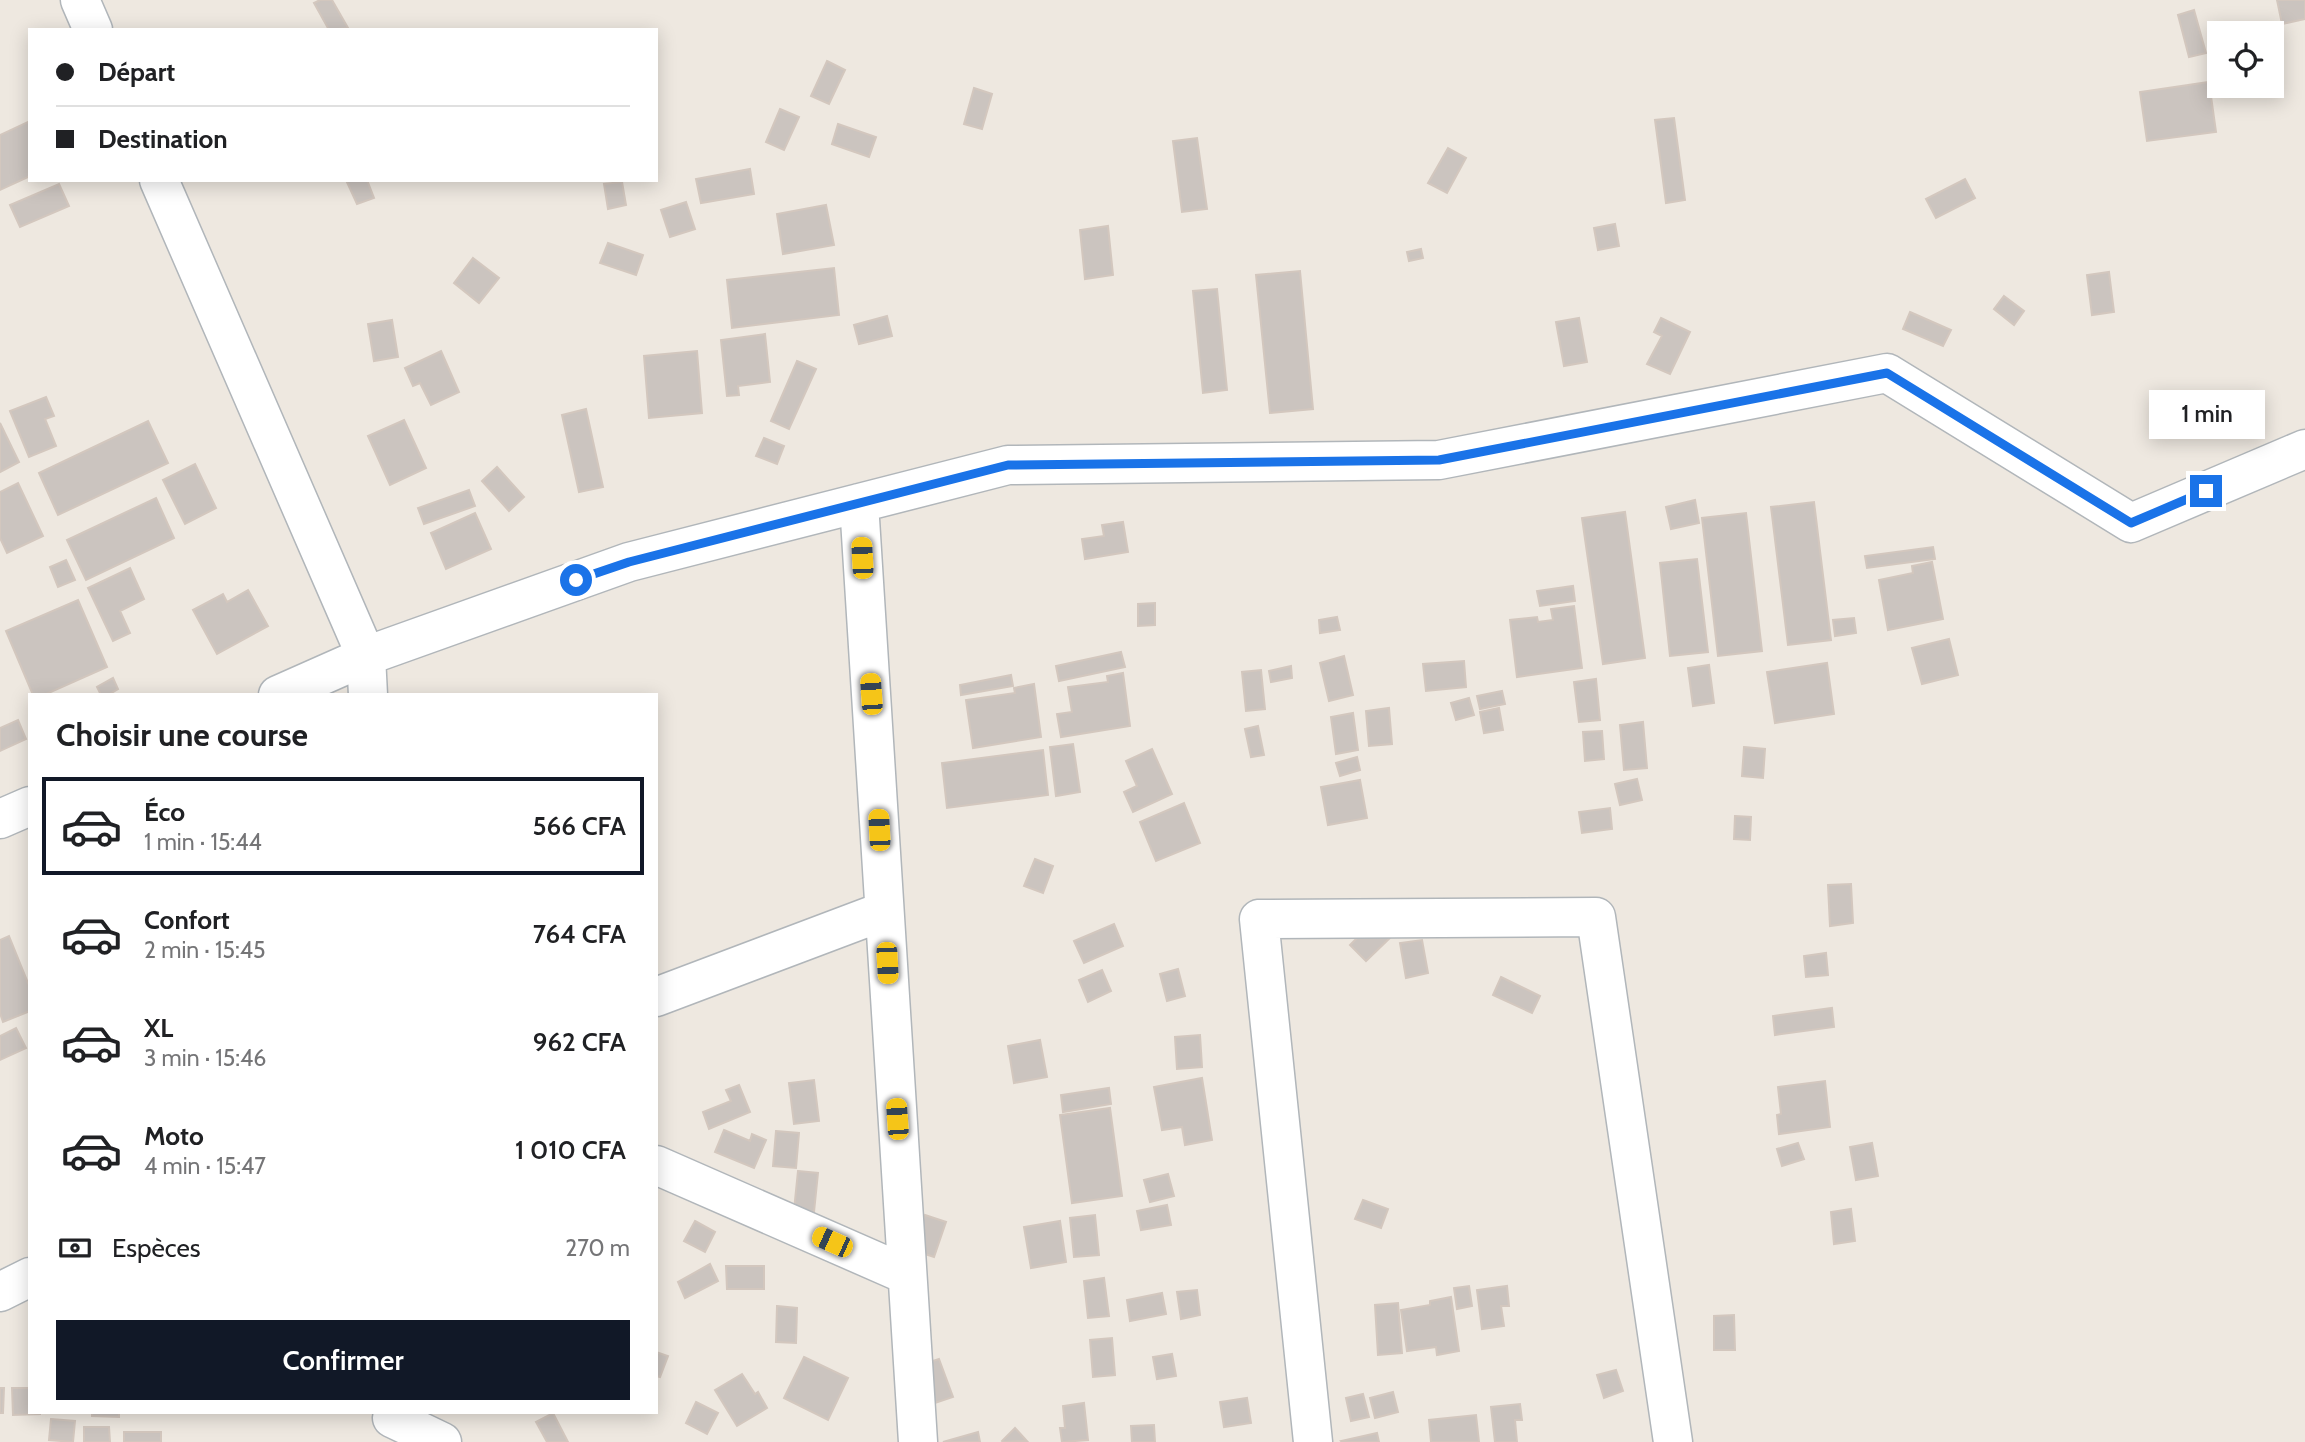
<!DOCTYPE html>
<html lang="fr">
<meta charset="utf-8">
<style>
body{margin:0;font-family:Cabin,sans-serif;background:#f2f2f2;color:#202124;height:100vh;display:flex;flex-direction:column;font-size:26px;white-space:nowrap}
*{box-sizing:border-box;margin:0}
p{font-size:23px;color:#757577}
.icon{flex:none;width:38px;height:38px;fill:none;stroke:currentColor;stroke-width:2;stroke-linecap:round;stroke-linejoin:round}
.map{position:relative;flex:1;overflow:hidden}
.panel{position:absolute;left:28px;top:693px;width:630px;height:721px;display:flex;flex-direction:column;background:#fff;border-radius:0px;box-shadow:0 4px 18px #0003}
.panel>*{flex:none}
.guide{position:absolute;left:28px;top:28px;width:630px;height:154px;border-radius:0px;box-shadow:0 4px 18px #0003;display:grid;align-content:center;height:154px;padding:0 28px;background:#fff}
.tools{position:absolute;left:2207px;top:21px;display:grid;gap:14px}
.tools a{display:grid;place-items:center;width:77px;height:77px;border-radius:0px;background:#fff;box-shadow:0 4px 18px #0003;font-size:35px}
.end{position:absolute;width:32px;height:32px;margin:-16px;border:9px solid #1a73e8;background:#fff;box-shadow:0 0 0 4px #fff}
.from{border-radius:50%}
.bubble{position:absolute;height:49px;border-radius:0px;background:#fff;box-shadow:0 4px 18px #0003;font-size:23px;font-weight:600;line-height:49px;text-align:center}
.car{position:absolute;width:21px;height:42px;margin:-21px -10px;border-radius:9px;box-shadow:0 0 5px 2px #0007;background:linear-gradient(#f5c518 24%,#345 0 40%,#f5c518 0 76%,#345 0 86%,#f5c518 0)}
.guide b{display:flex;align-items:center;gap:24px;height:66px;font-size:26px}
.guide b+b{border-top:2px solid #e0e0e0}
.guide i{width:18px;height:18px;background:#202124}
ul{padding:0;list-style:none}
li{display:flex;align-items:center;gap:21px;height:98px;margin:0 14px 10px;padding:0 14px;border:4px solid transparent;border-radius:0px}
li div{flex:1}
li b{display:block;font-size:26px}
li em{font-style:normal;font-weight:600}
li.on{border-color:#111827}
li>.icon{width:63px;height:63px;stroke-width:1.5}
h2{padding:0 28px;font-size:32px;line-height:84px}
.pay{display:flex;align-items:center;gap:18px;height:77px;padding:0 28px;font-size:26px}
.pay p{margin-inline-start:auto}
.action{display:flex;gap:14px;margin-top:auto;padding:14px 28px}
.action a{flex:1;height:80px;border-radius:0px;background:#111827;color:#fff;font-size:28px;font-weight:600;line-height:80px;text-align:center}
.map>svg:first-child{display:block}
.building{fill:#cbc4bf;stroke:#d3c7be;stroke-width:2}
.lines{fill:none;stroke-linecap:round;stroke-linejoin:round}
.minor-casing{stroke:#b1b6ba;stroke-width:41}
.minor{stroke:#fff;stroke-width:38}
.route{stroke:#1a73e8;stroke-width:9}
</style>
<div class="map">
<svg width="2305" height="1442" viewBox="0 0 2305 1442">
<rect width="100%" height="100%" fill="#eee8e0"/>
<!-- building -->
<path class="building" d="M320 0H332L348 28 329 30 314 3Z
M2277 0H2305V19L2282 24Z
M2194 10 2206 53 2189 57 2178 15Z
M827 61 845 70 829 104 811 96Z
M2209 82 2216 132 2147 141 2140 92Z
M974 88 992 94 982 129 964 124Z
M780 109 799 117 784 150 766 142Z
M1674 118 1685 200 1666 203 1655 120Z
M30 121V176L0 190V135Z
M838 124 876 137 869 157 832 144Z
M1197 138 1207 209 1182 212 1173 141Z
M1448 148 1466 158 1447 193 1428 183Z
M750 169 754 194 701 203 696 179Z
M1965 179 1975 198 1936 218 1926 199Z
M346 180H367L374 198 357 204Z
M622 182 626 205 608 209 604 184Z
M59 184 69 206 20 227 10 205Z
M686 202 695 229 670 237 661 210Z
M826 205 834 245 783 254 777 214Z
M1615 224 1619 246 1598 250 1594 228Z
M1108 226 1113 275 1085 279 1080 230Z
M608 243 643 255 636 275 600 263Z
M1421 249 1423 258 1409 261 1407 252Z
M473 258 499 278 479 303 454 283Z
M834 268 839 315 732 328 727 280Z
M1300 271 1313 409 1270 413 1256 275Z
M2109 272 2114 312 2092 315 2087 275Z
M1217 289 1227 390 1203 393 1193 291Z
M2004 296 2024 311 2014 325 1994 309Z
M1910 312 1951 330 1943 346 1903 329Z
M887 316 892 336 859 344 854 325Z
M1579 318 1587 362 1564 366 1556 322Z
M1661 318 1690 332 1670 374 1647 364 1662 336 1654 332Z
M392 320 398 357 374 361 368 324Z
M765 334 770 382 738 386 739 395 727 396 721 340Z
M441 351 459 392 431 405 420 383 413 386 405 368Z
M697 351 702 413 649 418 644 356Z
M797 361 816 369 789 429 771 421Z
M46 397 54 416 45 419 56 446 29 457 10 411Z
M586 409 603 487 579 492 562 415Z
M404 420 426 468 390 485 368 436Z
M148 421 168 463 58 515 39 473Z
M0 423 19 462 0 472Z
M764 438 784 446 777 464 756 456Z
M195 464 216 508 185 524 163 480Z
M497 467 524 497 509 511 482 481Z
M18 483 43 536 7 553 0 538V492Z
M469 490 475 506 424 524 418 508Z
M156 498 174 538 86 580 67 540Z
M1695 500 1699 523 1671 529 1666 507Z
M1814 502 1831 640 1788 645 1771 507Z
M1625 512 1645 658 1603 664 1582 518Z
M475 513 491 549 446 569 431 533Z
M1746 513 1762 651 1718 656 1702 518Z
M1123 522 1128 552 1085 559 1082 539 1104 536 1102 525Z
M1933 547 1935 559 1867 568 1865 556Z
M1697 559 1708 652 1670 656 1660 563Z
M66 560 75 580 58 587 50 567Z
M1932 562 1943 619 1888 630 1879 580 1913 573 1912 566Z
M130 568 144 599 120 611 130 633 113 641 88 588Z
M1573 586 1575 601 1540 606 1537 591Z
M248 590 268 626 217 654 193 610 223 594 227 602Z
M78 600 107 667 44 695H33L6 631Z
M1155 603V625L1138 626V604Z
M1574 606 1582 668 1517 677 1510 620 1537 617 1538 622 1553 620 1551 609Z
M1337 617 1340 630 1320 633 1319 620Z
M1854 618 1856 633 1835 636 1833 620Z
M1949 639 1958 675 1922 684 1912 648Z
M1121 652 1125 667 1059 681 1056 666Z
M1344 656 1353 695 1329 701 1320 663Z
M1464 661 1466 687 1426 691 1423 664Z
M1827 663 1834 714 1775 723 1767 672Z
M1709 665 1714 703 1693 706 1688 668Z
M1291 666 1292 678 1271 682 1269 671Z
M1261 670 1265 709 1246 711 1242 672Z
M1123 673 1130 726 1061 737 1057 714 1072 712 1068 687 1108 682 1107 676Z
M1011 675 1013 686 961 695 960 685Z
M113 678 118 689 108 695H101L97 687Z
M1596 679 1600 720 1579 722 1574 682Z
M1034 684 1041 737 973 748 966 700 1015 693 1014 688Z
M1502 691 1505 704 1480 709 1477 696Z
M1469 698 1474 715 1456 720 1451 703Z
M1389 708 1392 744 1369 746 1366 711Z
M1499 708 1503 730 1484 733 1480 712Z
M1353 713 1358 750 1336 754 1331 717Z
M18 720 26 739 0 751V728Z
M1643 722 1647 768 1624 770 1620 725Z
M1258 726 1264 755 1251 757 1245 729Z
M1602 731 1604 759 1585 761 1583 732Z
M1073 744 1080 792 1056 796 1050 747Z
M1744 747 1765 749 1763 778 1742 776Z
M1152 749 1172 794 1133 812 1124 792 1137 786 1126 761Z
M1043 750 1048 795 947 808 942 763Z
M1357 757 1360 770 1340 776 1336 763Z
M1637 779 1642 800 1620 805 1615 784Z
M1360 780 1367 818 1328 825 1321 787Z
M1184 803 1200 843 1156 861 1140 822Z
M1610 808 1612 829 1582 833 1579 812Z
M1735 816 1751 817 1750 840 1734 839Z
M1035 859 1053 866 1043 893 1024 886Z
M1851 884 1853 923 1830 926 1828 885Z
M1376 919 1393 935 1366 961 1350 945Z
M1114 924 1123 946 1084 963 1074 941Z
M9 936 30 988V1011L3 1022 0 1013V940Z
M1422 940 1428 973 1406 978 1400 943Z
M1826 953 1828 975 1806 977 1804 956Z
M1178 969 1185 996 1167 1001 1160 974Z
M1102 970 1111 991 1088 1002 1079 980Z
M1501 977 1540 996 1532 1013 1493 995Z
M1832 1008 1834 1027 1775 1035 1773 1016Z
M16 1028 26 1048 0 1060V1036Z
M1200 1035 1202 1067 1177 1069 1175 1037Z
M1040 1040 1047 1077 1014 1083 1008 1046Z
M1202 1078 1212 1140 1185 1145 1182 1127 1162 1130 1154 1087Z
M814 1080 819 1121 794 1124 789 1083Z
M1825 1081 1830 1127 1779 1134 1777 1115 1781 1114 1778 1087Z
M739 1085 750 1112 709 1129 703 1112 731 1101 726 1090Z
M1109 1088 1111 1104 1063 1112 1061 1095Z
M1110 1108 1122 1196 1072 1203 1060 1115Z
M724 1130 750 1141 752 1134 766 1140 754 1168 715 1152Z
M776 1131 799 1133 796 1168 773 1166Z
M1798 1143 1804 1159 1782 1166 1777 1149Z
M1872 1143 1878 1176 1856 1180 1850 1147Z
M798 1171 818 1173 814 1212 794 1210Z
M1168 1174 1174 1196 1150 1202 1144 1180Z
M1363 1200 1388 1209 1381 1228 1355 1219Z
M1167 1205 1171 1225 1141 1230 1137 1211Z
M1851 1209 1855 1241 1834 1244 1831 1212Z
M925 1215 946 1222 934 1257 913 1250Z
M1095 1215 1099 1255 1074 1257 1070 1218Z
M695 1221 715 1232 705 1252 684 1241Z
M1060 1221 1066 1262 1031 1268 1024 1227Z
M710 1264 718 1281 685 1298 678 1282Z
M726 1266H764V1289H727Z
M1104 1278 1109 1316 1088 1318 1084 1281Z
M1469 1286 1472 1306 1457 1309 1454 1288Z
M1507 1286 1509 1306H1501L1504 1326 1482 1329 1477 1290Z
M1197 1290 1200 1315 1181 1319 1177 1292Z
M1162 1293 1166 1314 1130 1321 1127 1300Z
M1451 1297 1459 1351 1437 1355 1436 1347 1407 1351 1401 1310 1430 1305V1301Z
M1398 1303 1402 1353 1378 1355 1375 1305Z
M777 1306 797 1308 796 1343 776 1342Z
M1734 1315 1735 1350H1714V1316Z
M1112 1338 1115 1375 1093 1377 1090 1340Z
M656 1352 668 1356 660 1377 656 1376Z
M1172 1354 1176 1376 1157 1379 1153 1357Z
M804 1357 848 1378 828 1420 784 1398Z
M939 1359 953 1397 929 1405 917 1366Z
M1616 1370 1623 1391 1604 1398 1597 1375Z
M742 1374 755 1394 758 1392 767 1408 737 1426 715 1390Z
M0 1388H4L3 1413H0Z
M12 1388H30V1412H40V1414L13 1415Z
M1393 1392 1398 1412 1375 1418 1370 1398Z
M1363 1394 1369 1417 1351 1421 1346 1398Z
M1247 1398 1251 1423 1224 1427 1220 1402Z
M696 1402 718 1413 707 1434 686 1423Z
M1084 1403 1088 1440 1062 1442 1060 1428H1065L1063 1406Z
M1520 1404 1522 1420H1515L1517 1442H1495L1491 1407Z
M92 1412H119V1417L92 1416Z
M553 1413 568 1442H547L536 1422Z
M1476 1415 1479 1442H1431L1429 1420Z
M51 1419 75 1421 73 1442 49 1440Z
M1154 1425 1155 1442H1132L1131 1426Z
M84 1427H109L110 1442H84Z
M1015 1428 1027 1441 1003 1442 1002 1441Z
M124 1432H161V1442H124Z
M978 1432 980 1442H943Z
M1377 1433 1379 1442H1342L1341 1441Z"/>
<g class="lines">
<defs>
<path id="minor" d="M80 0 93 30
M159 180 366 656 368 695
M859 503 918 1442
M278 695 366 656 629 562 1008 465 1439 460 1887 373 2131 523 2305 449
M0 819 30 806
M656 997 884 911
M656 1165 907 1275
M0 1292 30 1277
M392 1418 442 1442
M1313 1442 1259 919 1596 917 1673 1442"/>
</defs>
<!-- minor casing -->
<use href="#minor" class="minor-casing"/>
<!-- minor -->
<use href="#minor" class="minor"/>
</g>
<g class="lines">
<!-- route -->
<path class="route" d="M576 580 629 562 1008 465 1439 460 1887 373 2131 523 2206 491"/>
</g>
</svg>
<div class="tools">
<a><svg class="icon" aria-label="locate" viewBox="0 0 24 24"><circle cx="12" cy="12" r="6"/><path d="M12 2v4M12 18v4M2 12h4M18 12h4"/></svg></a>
</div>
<i class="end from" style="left:576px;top:580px"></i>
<i class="end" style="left:2206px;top:491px"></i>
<div class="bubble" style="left:2149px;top:390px;width:116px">1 min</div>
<i class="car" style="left:862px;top:558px;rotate:357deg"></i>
<i class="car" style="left:871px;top:694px;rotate:356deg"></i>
<i class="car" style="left:879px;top:830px;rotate:357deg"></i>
<i class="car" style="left:887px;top:963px;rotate:177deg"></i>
<i class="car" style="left:897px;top:1119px;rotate:356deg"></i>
<i class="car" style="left:832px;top:1242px;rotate:294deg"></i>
<div class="guide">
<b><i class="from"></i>Départ</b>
<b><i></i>Destination</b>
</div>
<section class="panel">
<h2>Choisir une course</h2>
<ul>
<li class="on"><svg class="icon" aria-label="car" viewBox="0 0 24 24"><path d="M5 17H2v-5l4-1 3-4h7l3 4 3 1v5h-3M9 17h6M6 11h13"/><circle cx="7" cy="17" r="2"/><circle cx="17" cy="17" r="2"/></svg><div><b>Éco</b><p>1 min · 15:44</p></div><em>566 CFA</em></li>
<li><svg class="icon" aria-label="car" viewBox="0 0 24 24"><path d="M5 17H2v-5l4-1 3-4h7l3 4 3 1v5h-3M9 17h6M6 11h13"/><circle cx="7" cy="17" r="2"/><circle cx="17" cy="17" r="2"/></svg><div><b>Confort</b><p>2 min · 15:45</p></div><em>764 CFA</em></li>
<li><svg class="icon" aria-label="car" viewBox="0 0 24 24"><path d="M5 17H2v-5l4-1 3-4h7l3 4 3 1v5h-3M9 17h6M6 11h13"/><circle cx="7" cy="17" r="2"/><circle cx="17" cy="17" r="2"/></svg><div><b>XL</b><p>3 min · 15:46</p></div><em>962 CFA</em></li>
<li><svg class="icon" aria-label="car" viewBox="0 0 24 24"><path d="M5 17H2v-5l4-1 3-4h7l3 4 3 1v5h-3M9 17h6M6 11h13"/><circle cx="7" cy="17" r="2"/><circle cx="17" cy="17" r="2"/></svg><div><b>Moto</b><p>4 min · 15:47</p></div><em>1 010 CFA</em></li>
</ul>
<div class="pay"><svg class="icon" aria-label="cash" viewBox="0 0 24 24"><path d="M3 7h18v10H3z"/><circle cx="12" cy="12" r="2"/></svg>Espèces<p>270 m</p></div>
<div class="action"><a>Confirmer</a></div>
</section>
</div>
